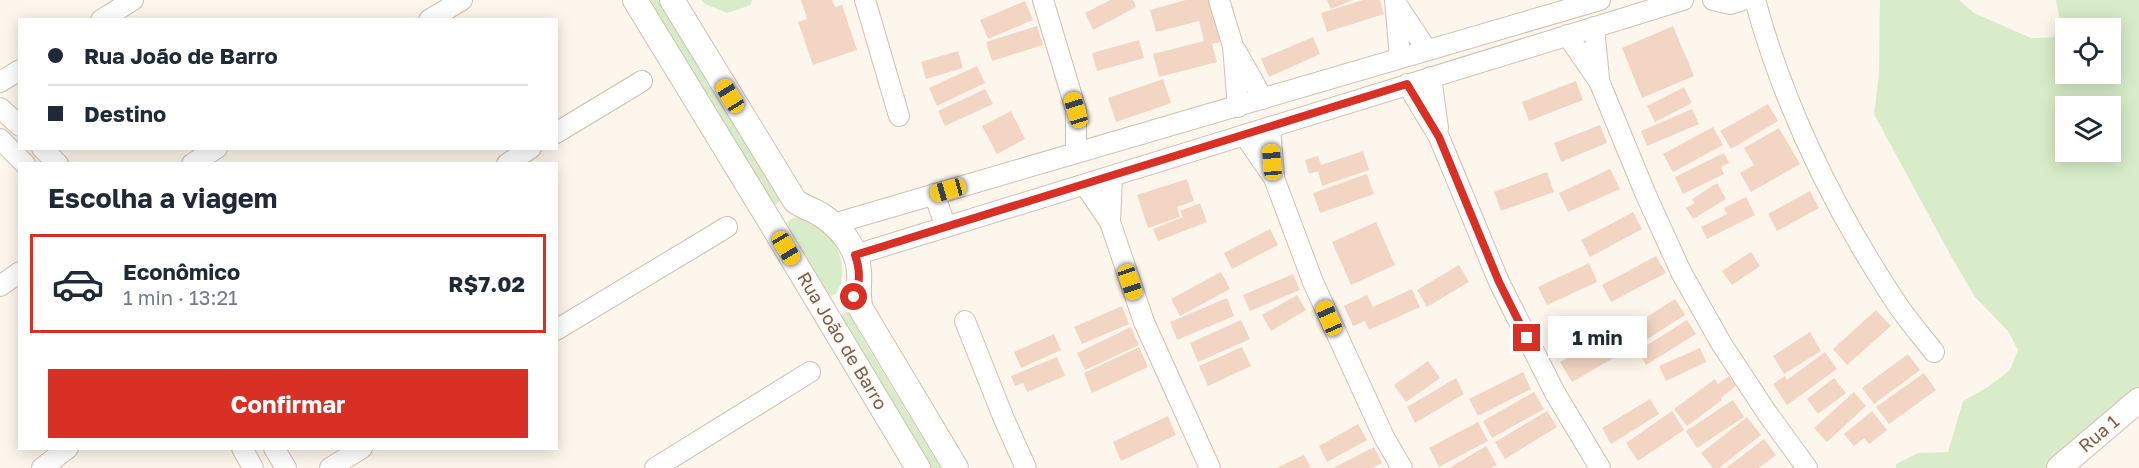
<!DOCTYPE html>
<html lang="pt">
<meta charset="utf-8">
<style>
body{margin:0;font-family:"Golos Text",sans-serif;background:#f2f2f3;color:#1f2937;height:100vh;display:flex;flex-direction:column;font-size:22px;white-space:nowrap}
*{box-sizing:border-box;margin:0}
p{font-size:20px;color:#747a83}
.icon{flex:none;width:33px;height:33px;fill:none;stroke:currentColor;stroke-width:2;stroke-linecap:round;stroke-linejoin:round}
.map{position:relative;flex:1;overflow:hidden}
.panel{position:absolute;left:18px;top:162px;width:540px;height:288px;display:flex;flex-direction:column;background:#fff;border-radius:0px;box-shadow:0 3px 15px #0003}
.panel>*{flex:none}
.hud{position:absolute;left:18px;top:18px;width:540px;height:132px;border-radius:0px;box-shadow:0 3px 15px #0003;display:grid;align-content:center;height:132px;padding:0 30px;background:#fff}
.buttons{position:absolute;left:2055px;top:18px;display:grid;gap:12px}
.buttons a{display:grid;place-items:center;width:66px;height:66px;border-radius:0px;background:#fff;box-shadow:0 3px 15px #0003;font-size:30px}
.end{position:absolute;width:27px;height:27px;margin:-14px;border:8px solid #d93025;background:#fff;box-shadow:0 0 0 3px #fff}
.from{border-radius:50%}
.bubble{position:absolute;height:42px;border-radius:0px;background:#fff;box-shadow:0 3px 15px #0003;font-size:20px;font-weight:700;line-height:42px;text-align:center}
.car{position:absolute;width:18px;height:36px;margin:-18px -9px;border-radius:8px;box-shadow:0 0 4px 2px #0007;background:linear-gradient(#f5c518 24%,#345 0 40%,#f5c518 0 76%,#345 0 86%,#f5c518 0)}
.hud b{display:flex;align-items:center;gap:21px;height:57px;font-size:22px}
.hud b+b{border-top:2px solid #e0e1e3}
.hud i{width:15px;height:15px;background:#1f2937}
ul{padding:0;list-style:none}
li{display:flex;align-items:center;gap:18px;height:99px;margin:0 12px 9px;padding:0 18px;border:3px solid transparent;border-radius:0px}
li div{flex:1}
li b{display:block;font-size:22px}
li em{font-style:normal;font-weight:700}
li.current{border-color:#d93025}
li>.icon{width:54px;height:54px;stroke-width:1.5}
h2{padding:0 30px;font-size:27px;line-height:72px}
.primary-button{display:flex;gap:12px;margin-top:auto;padding:12px 30px}
.primary-button a{flex:1;height:69px;border-radius:0px;background:#d93025;color:#fff;font-size:24px;font-weight:700;line-height:69px;text-align:center}
.map>svg:first-child{display:block}
.green{fill:#d8ecc9;fill-rule:evenodd}
.building{fill:#f3d5c3}
.lines{fill:none;stroke-linecap:round;stroke-linejoin:round}
.minor-casing{stroke:#d1beb0;stroke-width:22}
.tertiary-casing{stroke:#d1beb0;stroke-width:26}
.minor{stroke:#fff;stroke-width:20}
.tertiary{stroke:#fff;stroke-width:24}
.route{stroke:#d93025;stroke-width:8}
.labels{text-anchor:middle;stroke-width:5;stroke-linejoin:round;paint-order:stroke}
.street-label{font-size:18px;fill:#7a5c4d;stroke:#fffaf3}
</style>
<div class="map">
<svg width="2139" height="468" viewBox="0 0 2139 468">
<rect width="100%" height="100%" fill="#fdf6ec"/>
<!-- green -->
<path class="green" d="M640 0H658L781 200 773 207Z
M701 0H752L751 5 727 13 705 4Z
M1880 0H1959L1974 13 2031 38 2063 37 2056 0H2139V386L2046 468H1896V464L1918 453 1948 452 1963 401 1988 387 2010 370 2018 350 2008 331 1975 297 1952 258 1874 114 1879 74ZM2066 28H2110V74H2066ZM2066 106H2110V152H2066Z
M793 218C828 216 855 263 836 294L832 296 826 294 785 224Z
M853 308 856 325 863 339 941 468H920L836 318Z"/>
<!-- building -->
<path class="building" d="M801 0H832L835 7 842 5 857 50 813 65 798 22 807 19Z
M1110 0H1133L1136 7 1093 30 1085 13Z
M1186 0H1210L1220 42 1212 44 1217 62 1159 77 1153 54 1204 41 1199 21 1156 32 1150 10Z
M1327 0H1353L1331 9Z
M1363 0H1380L1384 14 1327 32 1321 13Z
M1025 1 1033 20 988 39 980 20Z
M1037 26 1043 45 992 61 986 42Z
M1673 26 1694 76 1642 98 1622 48Z
M1313 37 1320 54 1269 77 1261 59Z
M1139 40 1144 58 1097 71 1092 53Z
M958 51 963 68 926 79 921 62Z
M977 66 985 83 937 106 929 88Z
M1163 79 1171 103 1116 122 1108 98Z
M1576 81 1583 100 1529 121 1522 102Z
M1684 87 1692 103 1655 122 1647 106Z
M985 89 993 104 945 126 938 111Z
M1768 104 1778 121 1731 149 1720 131Z
M1692 109 1699 124 1647 146 1641 131Z
M1011 111 1025 139 997 154 982 126Z
M1600 125 1607 143 1561 162 1554 143Z
M1713 127 1723 145 1673 172 1663 154Z
M1779 128 1800 164 1751 192 1740 173 1754 165 1744 148Z
M1363 151 1369 170 1322 186 1318 171 1309 174 1305 160 1318 156 1321 165Z
M1724 153 1729 163 1721 167 1724 174 1683 194 1675 177Z
M1610 169 1620 189 1568 212 1559 193Z
M1547 172 1554 192 1501 211 1494 192Z
M1367 174 1374 194 1320 213 1313 193Z
M1187 179 1194 201 1177 207 1180 217 1148 228 1137 195Z
M1717 183 1726 199 1693 219 1686 208 1695 203 1692 199Z
M1810 191 1819 208 1777 231 1768 214Z
M1746 197 1755 215 1707 239 1701 227 1727 214 1724 208Z
M1200 203 1207 222 1158 241 1153 229 1183 217 1180 211Z
M1633 212 1642 229 1590 257 1581 240Z
M1376 222 1395 265 1351 285 1332 242Z
M1270 229 1278 245 1232 269 1224 253Z
M1751 252 1760 266 1732 285 1722 271Z
M1656 256 1666 273 1611 302 1602 285Z
M1589 263 1597 282 1547 305 1538 287Z
M1459 265 1469 282 1427 307 1417 290Z
M1221 272 1230 289 1180 316 1171 299Z
M1293 274 1300 290 1250 311 1243 295Z
M1412 289 1420 307 1369 330 1365 321 1353 326 1344 306 1367 295 1373 307Z
M1297 295 1306 310 1271 331 1262 315Z
M1227 298 1234 316 1177 340 1170 322Z
M1675 299 1685 315 1638 345 1628 329Z
M1122 306 1129 324 1082 344 1074 327Z
M1876 310 1891 326 1847 365 1833 349Z
M1241 320 1250 339 1198 362 1190 343Z
M1687 320 1696 334 1646 365 1638 351Z
M1131 327 1139 345 1085 370 1077 353Z
M1810 332 1821 351 1784 374 1773 356Z
M1054 334 1061 350 1021 368 1014 352Z
M1608 335 1613 344 1623 338 1629 349 1572 382 1560 362Z
M1139 347 1148 367 1092 393 1084 373Z
M1242 347 1251 366 1208 386 1199 366Z
M1700 348 1706 362 1666 381 1659 366Z
M1825 352 1837 369 1787 405 1773 384 1785 376 1787 380Z
M1908 354 1920 370 1874 404 1862 388Z
M1057 357 1065 376 1027 392 1023 383 1015 386 1011 376Z
M1428 361 1440 378 1406 402 1394 385Z
M1523 372 1531 389 1478 416 1469 399Z
M1924 373 1936 390 1889 424 1876 407Z
M1729 376 1736 386 1721 398 1722 400 1687 426 1674 409 1715 379 1718 384Z
M1456 378 1464 394 1415 423 1407 407Z
M1834 378 1846 393 1818 414 1807 399Z
M1534 392 1544 409 1492 438 1483 421Z
M1854 392 1866 406 1827 442 1814 428Z
M1650 399 1659 414 1611 444 1602 428Z
M1733 400 1744 417 1697 448 1686 431Z
M1547 411 1557 427 1505 459 1495 442Z
M1672 411 1684 430 1638 461 1626 443Z
M1872 411 1887 430 1869 444 1864 438 1854 446 1844 434Z
M1168 416 1176 435 1121 461 1113 442Z
M1747 417 1761 435 1719 468H1713L1701 453Z
M1478 422 1488 441 1439 467 1429 448Z
M1358 424 1367 440 1327 462 1319 446Z
M1764 439 1776 455 1759 468H1726Z
M1486 446 1497 465 1491 468H1449Z
M1374 447 1382 463 1372 468H1333Z
M1304 455 1311 468H1276Z"/>
<g class="lines">
<defs>
<path id="minor" d="M865 0 899 116
M1043 0 1076 110V153
M1219 0 1233 46 1238 107
M1395 0 1400 58
M1713 0 1730 4 1743 0
M1755 0C1784 106 1832 205 1893 298 1905 317 1920 334 1934 352
M1397 5 1427 50
M101 20 133 0
M429 20 462 0
M1594 27 1599 78
M1567 35 1599 81 1646 195 1681 272 1721 343 1767 413 1807 468
M1236 51 1263 99
M1431 77 1438 128
M0 82 20 70
M1407 84 1439 137 1499 282 1555 393 1600 468
M0 108 20 126
M1270 128 1274 176
M556 133 642 81
M1245 136 1274 178 1313 282 1384 437 1402 468
M0 139 25 164
M42 148 58 164
M192 164 217 148
M507 164 531 148
M1085 185 1110 222 1144 322 1210 468
M934 194 946 227
M1110 222 1112 177
M833 224 1600 0
M855 255 1683 0
M0 286 20 272
M965 321 1004 419 1026 468
M556 330 727 227
M242 448 253 468
M274 448 286 468
M42 468 68 448
M330 468 362 448
M655 468 810 372"/>
<path id="tertiary" d="M635 0 774 228 918 468
M672 0 795 201C803 207 811 209 820 214 840 227 857 247 859 271 860 285 857 296 861 309L956 468
M2059 468 2139 400"/>
</defs>
<!-- minor casing -->
<use href="#minor" class="minor-casing"/>
<!-- tertiary casing -->
<use href="#tertiary" class="tertiary-casing"/>
<!-- minor -->
<use href="#minor" class="minor"/>
<!-- tertiary -->
<use href="#tertiary" class="tertiary"/>
</g>
<g class="lines">
<!-- route -->
<path class="route" d="M854 297C861 283 860 269 855 255L1407 84 1439 137 1499 282 1527 338"/>
</g>
<g class="labels">
<!-- street labels -->
<g class="street-label">
<text transform="translate(842 341) rotate(59)" y="6">Rua João de Barro</text>
<text transform="translate(2099 434) rotate(-40)" y="6">Rua 1</text>
</g>
</g>
</svg>
<div class="buttons">
<a><svg class="icon" aria-label="locate" viewBox="0 0 24 24"><circle cx="12" cy="12" r="6"/><path d="M12 2v4M12 18v4M2 12h4M18 12h4"/></svg></a>
<a><svg class="icon" aria-label="layers" viewBox="0 0 24 24"><path d="M12 4l9 5-9 5-9-5zM3 14l9 5 9-5"/></svg></a>
</div>
<i class="end from" style="left:854px;top:297px"></i>
<i class="end" style="left:1527px;top:338px"></i>
<div class="bubble" style="left:1548px;top:316px;width:99px">1 min</div>
<i class="car" style="left:730px;top:96px;rotate:328deg"></i>
<i class="car" style="left:1076px;top:110px;rotate:343deg"></i>
<i class="car" style="left:1272px;top:162px;rotate:355deg"></i>
<i class="car" style="left:948px;top:190px;rotate:254deg"></i>
<i class="car" style="left:786px;top:248px;rotate:149deg"></i>
<i class="car" style="left:1130px;top:282px;rotate:161deg"></i>
<i class="car" style="left:1329px;top:318px;rotate:336deg"></i>
<div class="hud">
<b><i class="from"></i>Rua João de Barro</b>
<b><i></i>Destino</b>
</div>
<section class="panel">
<h2>Escolha a viagem</h2>
<ul>
<li class="current"><svg class="icon" aria-label="car" viewBox="0 0 24 24"><path d="M5 17H2v-5l4-1 3-4h7l3 4 3 1v5h-3M9 17h6M6 11h13"/><circle cx="7" cy="17" r="2"/><circle cx="17" cy="17" r="2"/></svg><div><b>Econômico</b><p>1 min · 13:21</p></div><em>R$7.02</em></li>
</ul>
<div class="primary-button"><a>Confirmar</a></div>
</section>
</div>
